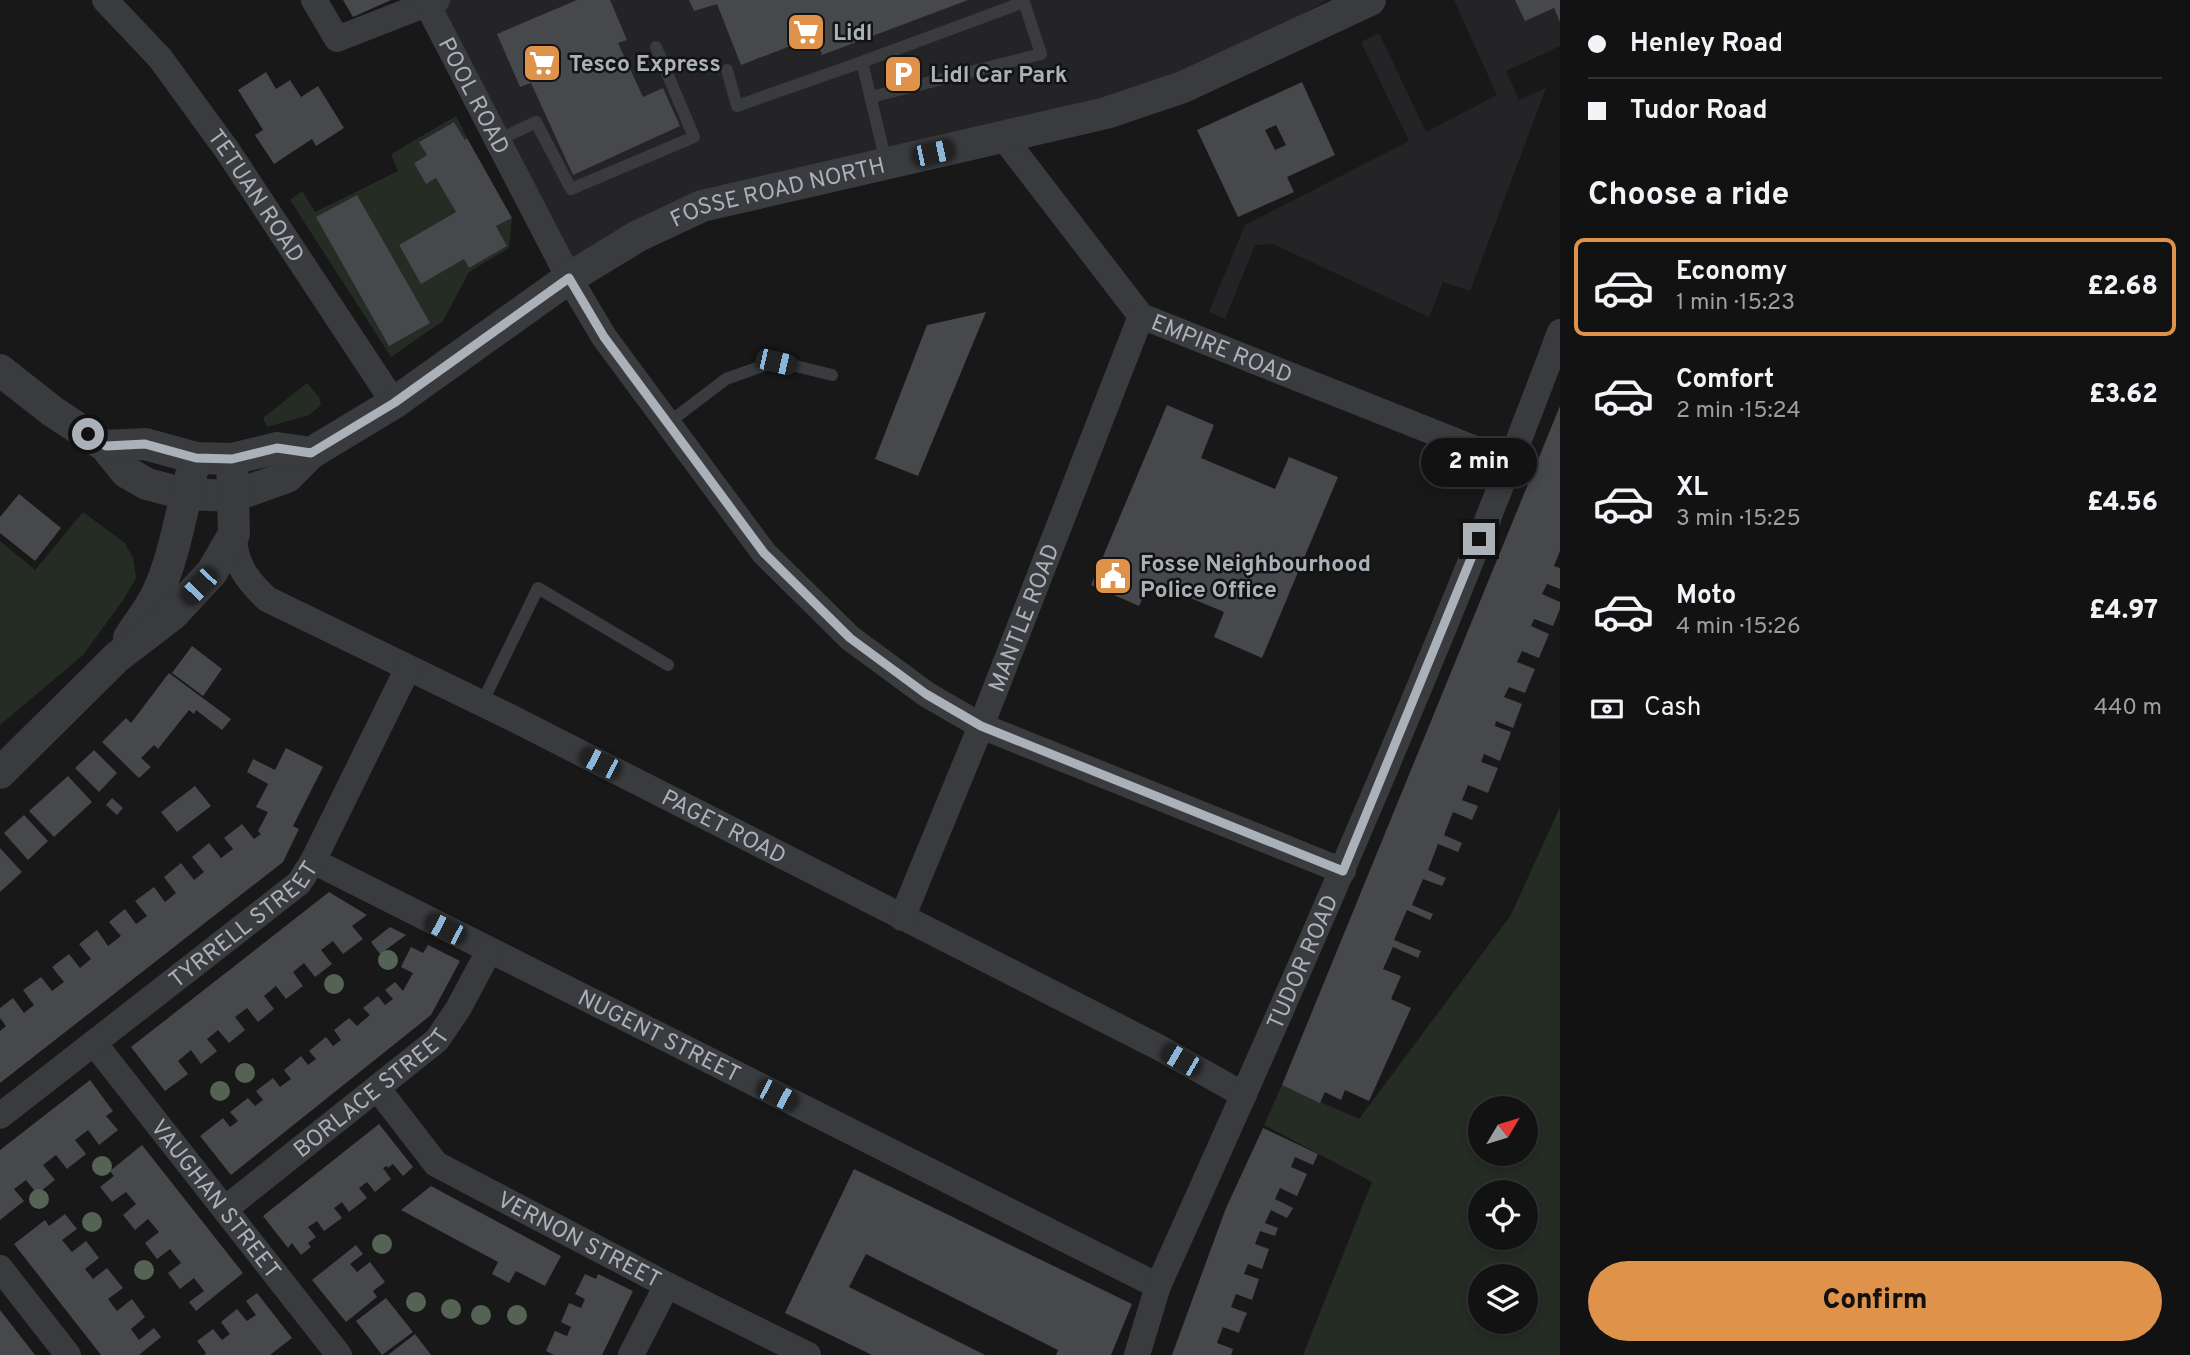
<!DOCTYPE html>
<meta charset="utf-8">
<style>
body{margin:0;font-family:Overpass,sans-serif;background:#1b1b1c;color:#f1f3f6;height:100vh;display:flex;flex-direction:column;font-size:26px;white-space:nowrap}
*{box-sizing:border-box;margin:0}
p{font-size:23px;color:#9c9ea0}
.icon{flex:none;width:38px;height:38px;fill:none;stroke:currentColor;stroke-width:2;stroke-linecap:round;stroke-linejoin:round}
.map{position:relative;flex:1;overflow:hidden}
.panel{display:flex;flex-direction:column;background:#121213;width:630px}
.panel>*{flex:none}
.top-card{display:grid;align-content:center;height:154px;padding:0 28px;background:#121213}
.needle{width:46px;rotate:52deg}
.tools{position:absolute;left:1468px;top:1096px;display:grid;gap:14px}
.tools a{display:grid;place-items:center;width:70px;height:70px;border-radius:50%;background:#121213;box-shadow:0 4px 10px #0003,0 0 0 2px #313233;font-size:35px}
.end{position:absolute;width:32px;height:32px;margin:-16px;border:9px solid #abb1b8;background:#111;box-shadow:0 0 0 4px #111}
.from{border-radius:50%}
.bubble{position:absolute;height:49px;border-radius:24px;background:#121213;box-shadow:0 4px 10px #0003,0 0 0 2px #313233;font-size:23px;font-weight:800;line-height:49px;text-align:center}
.car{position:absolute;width:21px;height:42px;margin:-21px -10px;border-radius:9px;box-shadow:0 0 5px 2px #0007;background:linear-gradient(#222 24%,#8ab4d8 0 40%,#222 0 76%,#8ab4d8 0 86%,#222 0)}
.top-card b{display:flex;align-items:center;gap:24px;height:66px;font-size:26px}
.top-card b+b{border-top:2px solid #313233}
.top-card i{width:18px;height:18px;background:#f1f3f6}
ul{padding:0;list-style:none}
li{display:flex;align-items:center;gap:21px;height:98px;margin:0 14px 10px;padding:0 14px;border:4px solid transparent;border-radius:10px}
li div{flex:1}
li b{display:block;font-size:26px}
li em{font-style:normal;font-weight:800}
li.selected{border-color:#df934a}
li>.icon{width:63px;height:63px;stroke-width:1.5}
h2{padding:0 28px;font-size:32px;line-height:84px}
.pay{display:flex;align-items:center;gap:18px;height:77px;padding:0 28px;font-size:26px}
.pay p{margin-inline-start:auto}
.action{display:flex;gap:14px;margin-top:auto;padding:14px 28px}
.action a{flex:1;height:80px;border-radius:42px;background:#df934a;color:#111;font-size:28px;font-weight:800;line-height:80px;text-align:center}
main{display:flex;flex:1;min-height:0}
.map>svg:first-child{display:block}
.built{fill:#242426}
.green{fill:#242c24;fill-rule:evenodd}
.building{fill:#47484c;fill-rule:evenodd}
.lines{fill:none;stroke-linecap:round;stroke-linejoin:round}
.service{stroke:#393b3e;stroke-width:12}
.minor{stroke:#393b3e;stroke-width:26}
.tertiary{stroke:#393b3e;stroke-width:32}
.tree{fill:#556354}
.route{stroke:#abb1b8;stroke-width:9}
.labels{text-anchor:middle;stroke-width:5;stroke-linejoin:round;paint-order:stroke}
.poi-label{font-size:23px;font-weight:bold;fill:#abb1b8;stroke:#131314;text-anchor:start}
.street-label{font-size:23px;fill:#abb1b8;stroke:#131314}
</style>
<main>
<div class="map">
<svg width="1560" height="1355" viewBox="0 0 1560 1355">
<rect width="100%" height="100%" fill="#181819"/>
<!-- built -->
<path class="built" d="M437 0H1328L1109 119 702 206 569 278Z
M1454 0H1560V46L1506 71 1519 100 1546 88 1470 291 1443 282 1429 317 1273 244 1255 245 1225 319 1209 312 1245 225 1409 141 1361 42 1379 33 1426 132 1497 95Z"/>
<!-- green -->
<path class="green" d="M456 116 467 138 465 140 454 122 420 141 427 155 414 163 426 183 436 178 456 212 399 245 421 283 464 259 469 268 506 246 496 226 512 218 509 248 469 272 443 321 391 357 290 200 302 191 315 212 398 171 391 154Z
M307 383 319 397 321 405 309 415 267 427 263 418Z
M83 512 125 543 133 558 136 578 124 599 83 655 0 725V541L35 570Z
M1560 807V1355H1303L1372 1182 1264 1125 1282 1085 1359 1119 1511 915ZM1480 1108H1526V1153H1480ZM1480 1192H1526V1237H1480ZM1480 1276H1526V1321H1480Z"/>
<!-- building -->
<path class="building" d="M343 0H391L353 17Z
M577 0H610L627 40 618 43 643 97 663 88 680 126 573 175 531 83 520 87 497 34Z
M689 0H968L822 55 816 36 741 65 717 4 694 11Z
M1515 0H1560V22L1554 8 1525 21Z
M266 72 276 89 290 80 301 97 318 86 344 128 316 146 312 139 274 164 255 135 263 130 238 90Z
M1302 82 1335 155 1287 177 1294 192 1238 217 1197 130ZM1276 125 1286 145 1275 150 1265 130Z
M454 122 465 140 467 138 512 218 496 226 507 246 469 268 464 259 421 284 399 245 456 212 436 178 426 184 414 163 427 155 419 142Z
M357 195 430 323 389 346 316 217Z
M986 312 918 476 875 459 927 325Z
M1167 405 1214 425 1201 458 1275 489 1289 457 1338 477 1262 658 1214 637 1224 612 1150 581 1139 606 1091 585Z
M1560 406V551L1554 566 1560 568V589L1547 584 1542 594 1560 602V609L1553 626 1534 619 1531 626 1549 634 1539 658 1522 651 1517 662 1535 669 1525 693 1509 687 1504 697 1522 704 1513 728 1496 721 1495 726 1511 732 1500 761 1484 754 1481 762 1498 768 1488 793 1468 785 1462 800 1478 806 1472 820 1453 812 1444 835 1462 843 1458 852 1438 844 1428 870 1446 878 1442 886 1423 879 1412 905 1433 914 1430 920 1407 910 1394 940 1421 951 1418 958 1393 947 1383 969 1401 976 1391 999 1411 1008 1369 1101 1345 1090 1341 1100 1325 1092 1320 1103 1282 1085Z
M19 494 61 528 35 561 0 533V517Z
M192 646 222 669 203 696 172 673Z
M169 673 231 719 222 730 196 710 194 714 189 710 158 749 154 745 141 758 151 767 139 778 102 742 126 718 131 723Z
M286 748 323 767 293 826 299 829 283 862 0 1083V1031L6 1026 0 1018V1008L13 998 24 1013 34 1005 23 990 41 977 52 991 64 982 52 967 69 954 80 968 91 959 79 944 97 930 108 946 121 936 109 922 125 909 136 924 147 916 135 901 154 887 165 902 176 893 164 877 181 863 194 880 204 872 192 857 209 843 221 858 233 849 224 838 242 824 254 839 261 834 258 831 268 812 256 807 268 784 247 772 253 759 275 770Z
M94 750 117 773 99 792 75 768Z
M68 776 92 802 54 837 29 811Z
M195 786 211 806 177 832 161 812Z
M112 798 123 808 117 815 106 805Z
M24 815 48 841 28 860 4 833Z
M0 848 22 872 0 892Z
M329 892 367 915 352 926 363 939 343 954 333 941 321 950 332 964 315 977 304 963 293 972 303 986 286 999 276 986 264 996 274 1009 258 1022 247 1008 235 1017 245 1030 229 1043 218 1030 207 1039 217 1051 201 1064 191 1050 178 1061 188 1074 165 1091 131 1047Z
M390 927 406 935 380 954 371 942Z
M428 945 460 961 431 1015 231 1175 200 1136 223 1118 230 1127 238 1121 230 1112 248 1098 255 1106 263 1100 256 1091 273 1078 280 1087 291 1079 284 1070 301 1056 308 1065 316 1059 309 1051 326 1037 333 1046 341 1040 334 1030 349 1018 357 1026 370 1015 363 1008 378 996 385 1005 393 999 385 990 395 982 403 991 413 973 401 967 411 947 423 953Z
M90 1080 113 1111 106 1116 118 1130 99 1145 88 1130 75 1140 86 1154 67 1169 56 1155 43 1165 55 1180 37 1194 26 1180 14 1189 24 1201 0 1220V1150Z
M379 1124 413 1167 403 1176 393 1164 388 1168 387 1166 383 1168 391 1179 375 1192 367 1182 359 1188 367 1198 349 1212 342 1202 334 1208 342 1218 324 1231 317 1221 308 1227 316 1237 308 1243 311 1247 301 1255 292 1243 288 1248 263 1216Z
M1263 1128 1318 1154 1313 1165 1295 1157 1291 1167 1307 1174 1297 1196 1280 1188 1275 1199 1293 1208 1287 1218 1271 1210 1265 1223 1278 1228 1275 1236 1260 1231 1255 1244 1269 1249 1262 1269 1248 1264 1244 1274 1259 1279 1252 1300 1236 1294 1231 1307 1247 1313 1243 1322 1239 1333 1223 1327 1217 1343 1233 1349 1231 1355H1172L1226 1208Z
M142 1145 243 1273 196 1311 189 1302 204 1291 194 1278 180 1289 168 1273 181 1263 170 1249 157 1259 145 1243 159 1232 148 1219 135 1230 123 1215 136 1204 126 1192 112 1202 100 1187 114 1176 110 1171Z
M854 1169 1132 1304 1111 1355H1056L1058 1350 866 1254 849 1287 985 1355H872L785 1313Z
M431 1186 561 1256 545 1286 516 1271 509 1283 492 1274 498 1262 401 1210Z
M65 1214 77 1229 62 1240 72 1252 86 1241 99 1258 85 1269 93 1279 107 1268 123 1288 108 1299 117 1311 132 1299 145 1317 131 1329 139 1340 154 1328 161 1337 139 1355H101L14 1244 45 1220 49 1226Z
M356 1245 363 1254 350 1264 357 1272 370 1262 385 1282 373 1291 377 1297 346 1322 312 1280Z
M585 1274 596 1279 598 1274 633 1291 602 1355H554L546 1351 555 1331 567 1336 571 1327 561 1322 569 1303 581 1308 585 1299 575 1294Z
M257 1293 292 1338 270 1355H204L206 1353 197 1341 213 1329 222 1340 230 1334 221 1322 237 1309 247 1321 256 1315 246 1301Z
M386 1298 413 1332 382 1355 356 1321Z
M0 1310 35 1355H0Z
M415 1334 431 1355H388Z"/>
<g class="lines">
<!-- service -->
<path class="service" d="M862 62 1024 2 1023 0
M727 70 737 106 862 62 886 162
M871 97 1041 54 1024 2
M498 140 536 122 571 189 694 137 656 47
M668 423 726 379 776 361 832 375
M482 703 538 588 668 665"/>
<!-- minor -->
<g class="minor">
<path id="s1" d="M105 0 160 58 227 150 394 403"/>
<path d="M314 0 337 39 437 0"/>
<path id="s2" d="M427 4 569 278 604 337 764 553 850 638 926 694 981 726 1343 871"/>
<path id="s3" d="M1004 138 1141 316 1511 463"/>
<path id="s4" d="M234 534C234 564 247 580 267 599L510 717 1160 1048 1244 1095"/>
<path id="s5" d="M313 861 1158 1286"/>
<path id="s6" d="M902 918 981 726 1141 316"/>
<path id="s7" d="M94 1043 339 1355"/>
<path id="s8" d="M378 1089 436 1164 667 1285 808 1355"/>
<path id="s9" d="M0 1116 299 883 313 861 408 668"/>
<path id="s10" d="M225 1209 437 1040 458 1009 489 951"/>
<path d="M0 1268 68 1355"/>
<path d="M631 1355 667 1285"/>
<path id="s11" d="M1137 1355 1158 1286C1300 971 1439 655 1560 332"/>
</g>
<!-- tertiary -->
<g class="tertiary">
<path id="s12" d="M0 370 52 411 105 446 126 472 147 484 185 494 234 496 287 477 311 453 394 403 569 278 638 236 702 206 1106 113 1183 87 1370 0"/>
<path d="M105 446 145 444 196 458 232 459 277 448 311 453"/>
<path d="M129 638C138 623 151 608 158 592 177 550 182 502 196 458"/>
<path d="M0 773 117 657 172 615 212 572 234 534 232 459"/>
</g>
</g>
<!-- trees -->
<g class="tree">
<circle cx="388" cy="960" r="10"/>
<circle cx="334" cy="984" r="10"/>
<circle cx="245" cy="1073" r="10"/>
<circle cx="220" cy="1091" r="10"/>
<circle cx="102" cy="1166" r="10"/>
<circle cx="39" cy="1199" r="10"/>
<circle cx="92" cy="1222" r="10"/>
<circle cx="382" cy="1244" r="10"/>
<circle cx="144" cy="1270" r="10"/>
<circle cx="416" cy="1302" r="10"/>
<circle cx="451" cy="1309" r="10"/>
<circle cx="481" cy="1315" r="10"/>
<circle cx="517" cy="1315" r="10"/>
</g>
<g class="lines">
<!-- route -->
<path class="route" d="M88 434 106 446 145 444 196 458 232 459 277 448 311 453 394 403 569 278 604 337 764 553 850 638 926 694 981 726 1343 871 1479 539"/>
</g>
<!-- icons -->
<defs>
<symbol id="supermarket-square" viewBox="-11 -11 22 22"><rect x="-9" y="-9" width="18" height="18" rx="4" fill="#df934a" stroke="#131314"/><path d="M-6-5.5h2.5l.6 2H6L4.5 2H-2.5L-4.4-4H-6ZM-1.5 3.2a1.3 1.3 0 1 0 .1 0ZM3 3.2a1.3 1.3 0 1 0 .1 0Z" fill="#fff"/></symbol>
<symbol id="parking-square" viewBox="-11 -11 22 22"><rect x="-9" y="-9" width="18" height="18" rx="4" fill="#df934a" stroke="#131314"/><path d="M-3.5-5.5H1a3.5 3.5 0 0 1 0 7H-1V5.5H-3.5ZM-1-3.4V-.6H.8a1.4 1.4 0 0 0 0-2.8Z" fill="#fff"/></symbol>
<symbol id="civic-square" viewBox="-11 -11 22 22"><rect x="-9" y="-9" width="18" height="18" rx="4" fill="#df934a" stroke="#131314"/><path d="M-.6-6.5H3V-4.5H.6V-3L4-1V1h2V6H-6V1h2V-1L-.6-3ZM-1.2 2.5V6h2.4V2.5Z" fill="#fff"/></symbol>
</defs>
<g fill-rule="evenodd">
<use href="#supermarket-square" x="784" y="10" width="44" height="44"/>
<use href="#supermarket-square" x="520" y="41" width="44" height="44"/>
<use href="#parking-square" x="881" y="52" width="44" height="44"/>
<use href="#civic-square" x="1091" y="554" width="44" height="44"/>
</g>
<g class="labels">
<!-- poi labels -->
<g class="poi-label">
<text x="833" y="40">Lidl</text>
<text x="569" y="71">Tesco Express</text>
<text x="930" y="82">Lidl Car Park</text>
<text x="1140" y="571">Fosse Neighbourhood<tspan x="1140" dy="26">Police Office</tspan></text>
</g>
<!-- street labels -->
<g class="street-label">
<text dy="8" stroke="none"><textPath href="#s2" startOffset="103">POOL ROAD</textPath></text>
<text dy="8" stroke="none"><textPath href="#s12" startOffset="906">FOSSE ROAD NORTH</textPath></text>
<text dy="8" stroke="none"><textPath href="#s1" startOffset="248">TETUAN ROAD</textPath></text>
<text dy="8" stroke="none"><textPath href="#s3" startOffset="312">EMPIRE ROAD</textPath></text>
<text dy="8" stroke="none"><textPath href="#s6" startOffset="324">MANTLE ROAD</textPath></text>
<text dy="8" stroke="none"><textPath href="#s4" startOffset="586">PAGET ROAD</textPath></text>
<text dy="8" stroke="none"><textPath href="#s9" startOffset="310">TYRRELL STREET</textPath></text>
<text dy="8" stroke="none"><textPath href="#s11" startOffset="427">TUDOR ROAD</textPath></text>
<text dy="8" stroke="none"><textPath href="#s5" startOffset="388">NUGENT STREET</textPath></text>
<text dy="8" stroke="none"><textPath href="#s10" startOffset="187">BORLACE STREET</textPath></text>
<text dy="8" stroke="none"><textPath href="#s7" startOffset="198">VAUGHAN STREET</textPath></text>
<text dy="8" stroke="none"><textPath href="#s8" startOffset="257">VERNON STREET</textPath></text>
</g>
</g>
</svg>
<div class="tools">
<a><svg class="needle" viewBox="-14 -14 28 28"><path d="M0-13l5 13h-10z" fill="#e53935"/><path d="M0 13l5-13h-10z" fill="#9c9ea0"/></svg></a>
<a><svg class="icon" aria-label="locate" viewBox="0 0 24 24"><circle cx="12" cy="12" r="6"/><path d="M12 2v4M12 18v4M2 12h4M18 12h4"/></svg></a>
<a><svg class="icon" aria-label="layers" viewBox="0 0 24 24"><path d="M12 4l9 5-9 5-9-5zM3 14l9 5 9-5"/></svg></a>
</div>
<i class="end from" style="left:88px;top:434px"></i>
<i class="end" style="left:1479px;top:539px"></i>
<div class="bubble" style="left:1421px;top:438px;width:116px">2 min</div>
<i class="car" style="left:933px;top:153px;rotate:78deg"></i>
<i class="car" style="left:776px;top:362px;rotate:103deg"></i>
<i class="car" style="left:199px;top:586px;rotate:224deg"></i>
<i class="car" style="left:600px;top:763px;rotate:297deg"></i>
<i class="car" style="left:445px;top:929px;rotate:297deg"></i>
<i class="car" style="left:1181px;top:1060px;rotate:300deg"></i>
<i class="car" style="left:777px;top:1095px;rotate:117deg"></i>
</div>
<section class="panel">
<div class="top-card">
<b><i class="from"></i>Henley Road</b>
<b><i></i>Tudor Road</b>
</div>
<h2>Choose a ride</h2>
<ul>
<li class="selected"><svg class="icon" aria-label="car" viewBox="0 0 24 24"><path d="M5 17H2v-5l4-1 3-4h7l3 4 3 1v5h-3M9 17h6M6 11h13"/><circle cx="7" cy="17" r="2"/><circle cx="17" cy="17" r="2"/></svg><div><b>Economy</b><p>1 min · 15:23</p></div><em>£2.68</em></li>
<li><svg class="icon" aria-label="car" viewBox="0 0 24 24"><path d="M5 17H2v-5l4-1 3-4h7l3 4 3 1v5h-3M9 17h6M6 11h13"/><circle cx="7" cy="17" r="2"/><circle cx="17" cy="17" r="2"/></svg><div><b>Comfort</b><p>2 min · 15:24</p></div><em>£3.62</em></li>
<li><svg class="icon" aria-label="car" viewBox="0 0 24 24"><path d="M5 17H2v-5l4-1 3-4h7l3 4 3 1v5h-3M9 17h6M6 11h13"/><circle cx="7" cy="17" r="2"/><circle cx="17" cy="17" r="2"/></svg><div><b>XL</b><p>3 min · 15:25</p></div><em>£4.56</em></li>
<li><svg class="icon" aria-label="car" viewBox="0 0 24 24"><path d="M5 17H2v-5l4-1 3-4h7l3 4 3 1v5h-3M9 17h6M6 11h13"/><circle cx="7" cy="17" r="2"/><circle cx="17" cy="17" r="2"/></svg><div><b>Moto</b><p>4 min · 15:26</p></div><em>£4.97</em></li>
</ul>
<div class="pay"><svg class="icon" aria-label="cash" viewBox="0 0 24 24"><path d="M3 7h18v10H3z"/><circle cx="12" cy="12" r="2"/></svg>Cash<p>440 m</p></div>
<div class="action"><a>Confirm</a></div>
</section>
</main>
